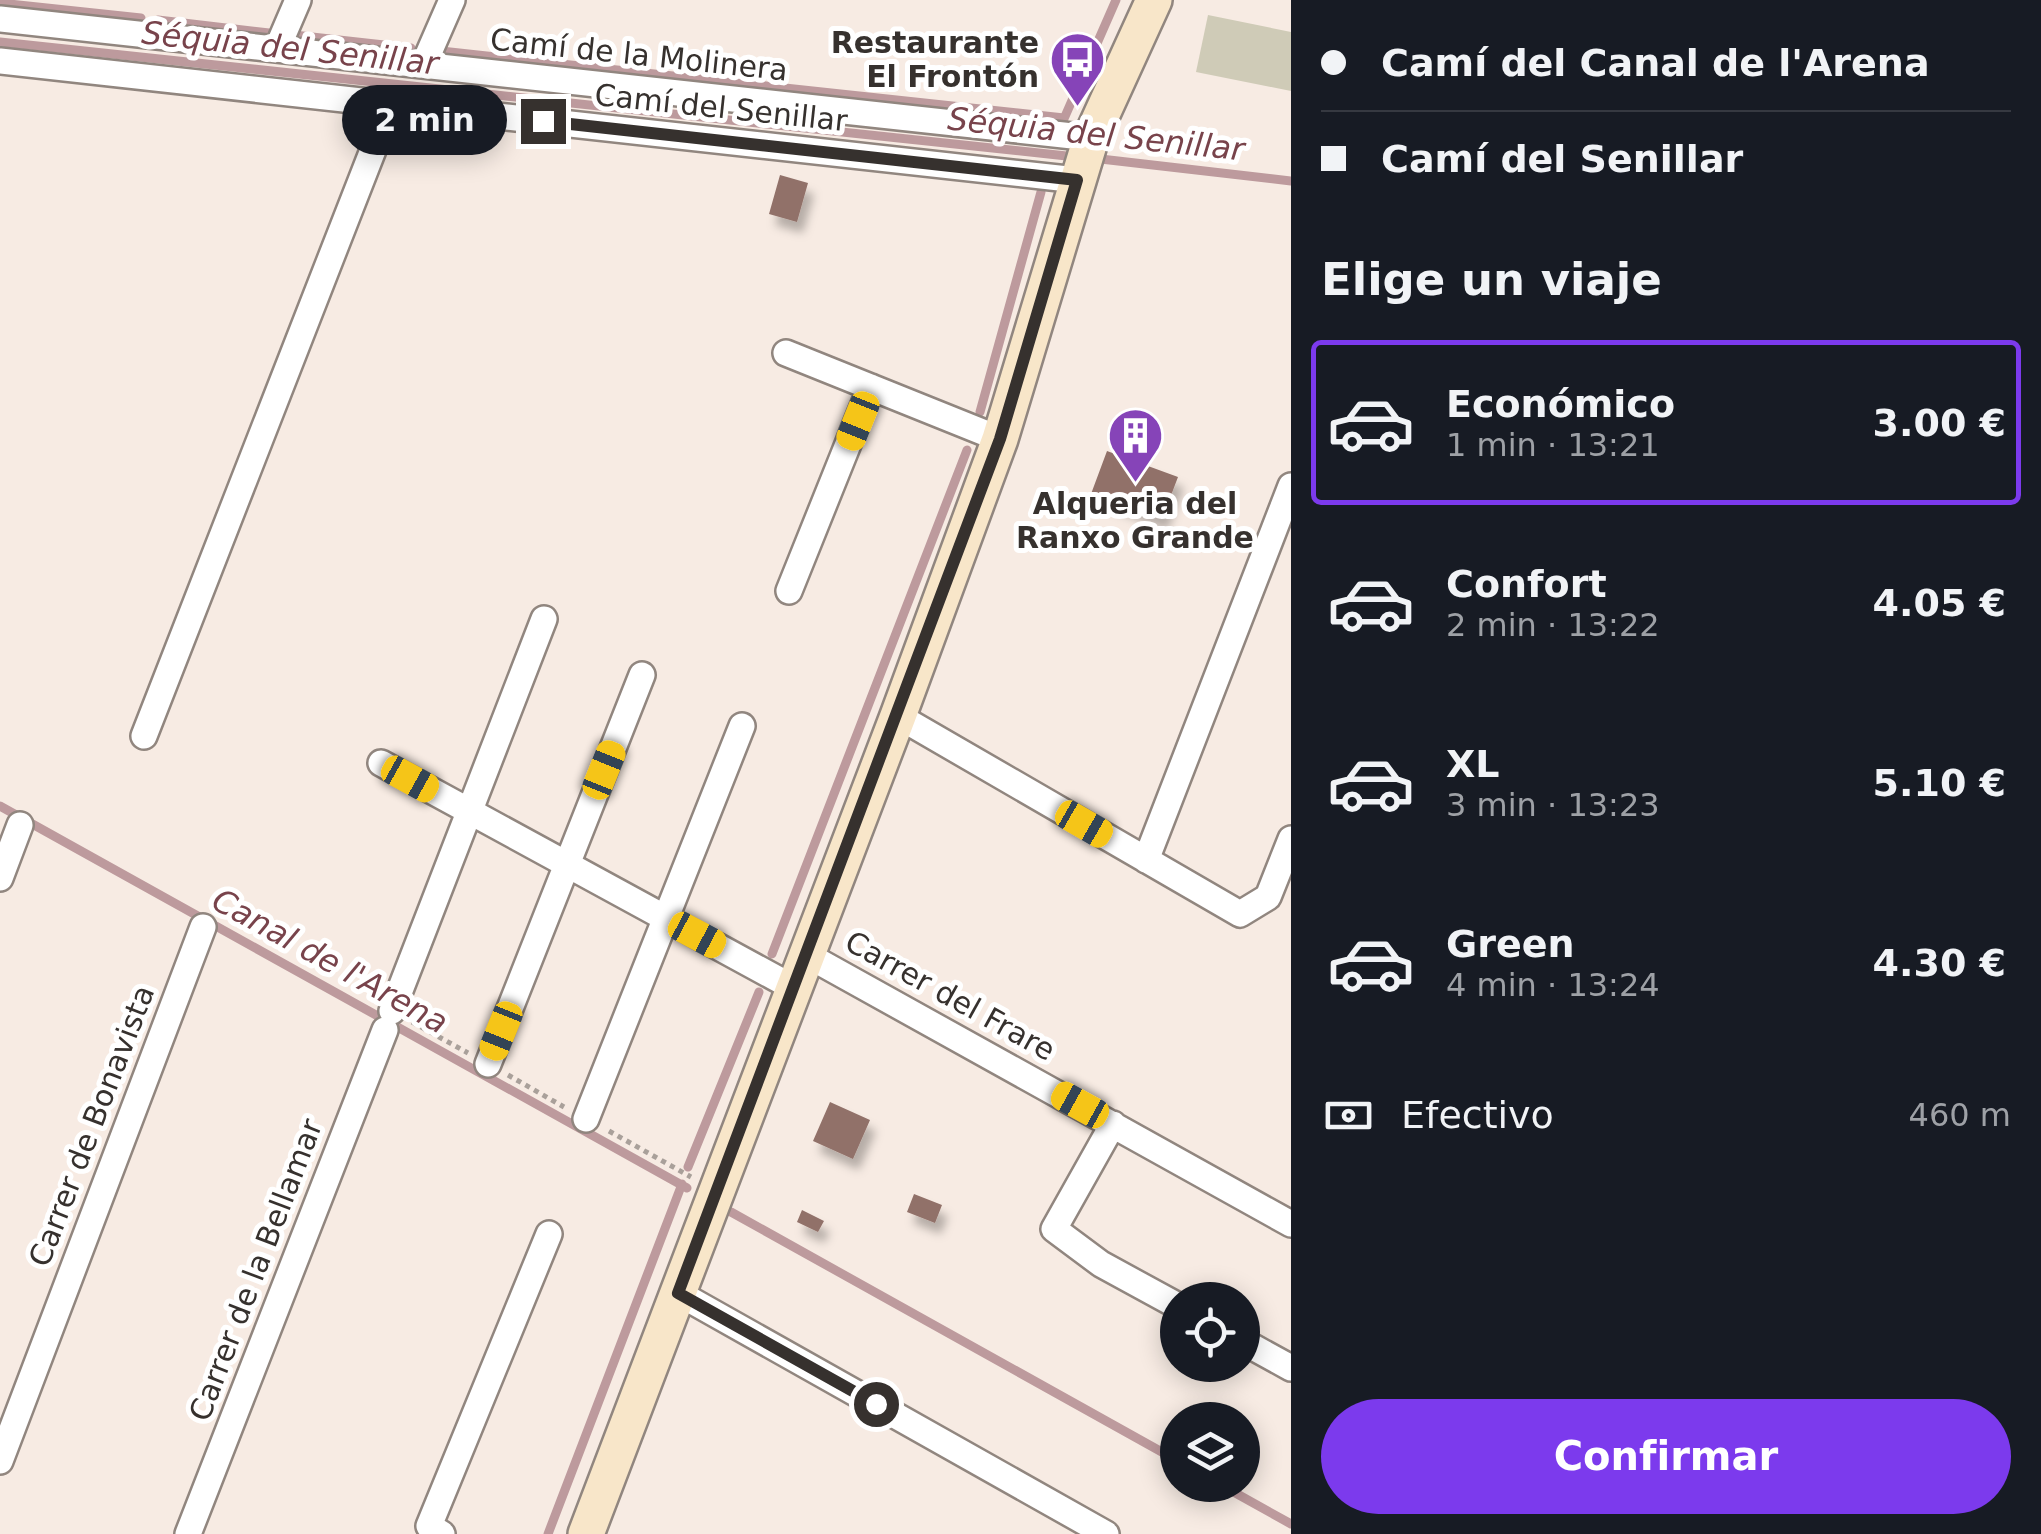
<!DOCTYPE html>
<html lang="es">
<meta charset="utf-8">
<style>
body{margin:0;font-family:"DejaVu Sans",sans-serif;background:#242831;color:#f1f3f6;height:100vh;display:flex;flex-direction:column;font-size:38px;white-space:nowrap}
*{box-sizing:border-box;margin:0}
p{font-size:32px;color:#9ea1a6}
.icon{flex:none;width:55px;height:55px;fill:none;stroke:currentColor;stroke-width:2;stroke-linecap:round;stroke-linejoin:round}
.map{position:relative;flex:1;overflow:hidden}
.details{display:flex;flex-direction:column;background:#171b24;width:750px}
.details>*{flex:none}
.hud{display:grid;align-content:center;height:220px;padding:0 30px;background:#171b24}
.tools{position:absolute;left:1160px;top:1282px;display:grid;gap:20px}
.tools a{display:grid;place-items:center;width:100px;height:100px;border-radius:50%;background:#171b24;box-shadow:0 5px 25px #0003;font-size:50px}
.end{position:absolute;width:45px;height:45px;margin:-22px;border:12px solid #36312e;background:#fff;box-shadow:0 0 0 5px #fff}
.from{border-radius:50%}
.bubble{position:absolute;height:70px;border-radius:35px;background:#171b24;box-shadow:0 5px 25px #0003;font-size:32px;font-weight:700;line-height:70px;text-align:center}
.car{position:absolute;width:30px;height:60px;margin:-30px -15px;border-radius:12px;box-shadow:0 0 8px 2px #0007;background:linear-gradient(#f5c518 24%,#345 0 40%,#f5c518 0 76%,#345 0 86%,#f5c518 0)}
.hud b{display:flex;align-items:center;gap:35px;height:95px;font-size:38px}
.hud b+b{border-top:2px solid #363941}
.hud i{width:25px;height:25px;background:#f1f3f6}
ul{padding:0;list-style:none}
li{display:flex;align-items:center;gap:30px;height:165px;margin:0 20px 15px;padding:0 10px;border:5px solid transparent;border-radius:10px}
li div{flex:1}
li b{display:block;font-size:38px}
li em{font-style:normal;font-weight:700}
li.selected{border-color:#7c3aed}
li>.icon{width:90px;height:90px;stroke-width:1.5}
h2{padding:0 30px;font-size:45px;line-height:120px}
.pay{display:flex;align-items:center;gap:25px;height:110px;padding:0 30px;font-size:38px}
.pay p{margin-inline-start:auto}
.action{display:flex;gap:20px;margin-top:auto;padding:20px 30px}
.action a{flex:1;height:115px;border-radius:60px;background:#7c3aed;color:#fff;font-size:40px;font-weight:700;line-height:115px;text-align:center}
main{display:flex;flex:1;min-height:0}
.map>svg:first-child{display:block}
.grass{fill:#cfcbb7}
.lines{fill:none;stroke-linecap:round;stroke-linejoin:round}
.stream{stroke:#bd9a9d;stroke-width:9}
.building{fill:#917169;filter:url(#shadow)}
.street-casing{stroke:#91867f;stroke-width:30}
.secondary-casing{stroke:#91867f;stroke-width:40}
.path{stroke:#a9a09a;stroke-width:5;stroke-dasharray:5 5;stroke-linecap:butt}
.street{stroke:#fff;stroke-width:25}
.secondary{stroke:#f8e6c9;stroke-width:35}
.route{stroke:#36312e;stroke-width:12}
.labels{text-anchor:middle;stroke-width:10;stroke-linejoin:round;paint-order:stroke}
.poi-label{font-size:30px;font-weight:bold;fill:#36312e;stroke:#fff;text-anchor:end}
.street-label{font-size:30px;fill:#36312e;stroke:#fff}
.water-label{font-size:32px;font-style:italic;fill:#78434b;stroke:#fff}
</style>
<main>
<div class="map">
<svg width="1291" height="1534" viewBox="0 0 1291 1534">
<defs>
<filter id="shadow"><feDropShadow dx="6" dy="11" stdDeviation="5" flood-color="#0004"/></filter>
</defs>
<rect width="100%" height="100%" fill="#f7ebe3"/>
<!-- grass -->
<path class="grass" d="M1208 15 1291 32V91L1196 72Z"/>
<g class="lines">
<!-- stream -->
<path class="stream" d="M0 3 141 18
M158 20 269 33
M294 35 411 48
M0 42 1076 157
M441 51 1064 118
M1063 121 1116 0
M1092 158 1291 181
M980 412 1041 192
M0 806 687 1188
M772 954 967 450
M688 1167 759 992
M731 1212 1178 1461
M1221 1485 1291 1524
M548 1534 682 1184"/>
</g>
<!-- building -->
<path class="building" d="M780 175 808 183 797 222 769 214Z
M1107 451 1178 477 1162 519 1091 494Z
M830 1102 870 1120 853 1159 813 1141Z
M914 1194 942 1205 935 1223 907 1212Z
M802 1210 824 1221 818 1232 797 1222Z"/>
<g class="lines">
<defs>
<path id="street" d="M0 19 1091 138
M277 49 298 0
M0 61 1077 180
M424 64 452 0
M786 353 1000 439
M789 591 871 387
M898 716 1240 914 1268 897 1291 839
M144 736 391 104
M381 763 794 988
M1146 860 1291 486
M0 878 20 825
M807 955 1291 1224
M392 1011 544 619
M488 1064 642 675
M586 1119 742 726
M1113 1124 1054 1229 1101 1264 1178 1306
M678 1293 1106 1534
M1242 1341 1291 1368
M0 1461 203 927
M188 1534 385 1030
M442 1534 429 1526 549 1234"/>
<path id="secondary" d="M586 1534 898 716 1000 439 1091 138 1154 0"/>
</defs>
<!-- street casing -->
<use href="#street" class="street-casing"/>
<!-- secondary casing -->
<use href="#secondary" class="secondary-casing"/>
<!-- path -->
<path class="path" d="M412 1022 468 1053
M508 1075 564 1107
M609 1131 691 1177"/>
<!-- street -->
<use href="#street" class="street"/>
<!-- secondary -->
<use href="#secondary" class="secondary"/>
</g>
<g class="lines">
<!-- route -->
<path class="route" d="M543 121 1077 180 1000 439 678 1293 876 1404"/>
</g>
<!-- icons -->
<defs>
<symbol id="bus-pin" viewBox="-11 -11 22 30"><path d="M0 17L-7.5 6A9.5 9.5 0 1 1 7.5 6Z" fill="#8644b8" stroke="#fff"/><path d="M-5-6H5V4H4V6H2V4H-2V6H-4V4H-5ZM-3.5-4V0h7V-4ZM-3.5 1.2v1.5H-2V1.2ZM2 1.2v1.5H3.5V1.2Z" fill="#fff"/></symbol>
<symbol id="building-pin" viewBox="-11 -11 22 30"><path d="M0 17L-7.5 6A9.5 9.5 0 1 1 7.5 6Z" fill="#8644b8" stroke="#fff"/><path d="M-4-6H4V6H1V3H-1V6H-4ZM-2.5-4.3h1.7v1.8h-1.7ZM.8-4.3h1.7v1.8H.8ZM-2.5-1h1.7V.8h-1.7ZM.8-1h1.7V.8H.8Z" fill="#fff"/></symbol>
</defs>
<g fill-rule="evenodd">
<use href="#bus-pin" x="1046" y="28" width="63" height="86"/>
<use href="#building-pin" x="1104" y="404" width="63" height="86"/>
</g>
<g class="labels">
<!-- poi labels -->
<g class="poi-label">
<text x="1039" y="53">Restaurante<tspan x="1039" dy="34">El Frontón</tspan></text>
<text x="1135" y="514" text-anchor="middle">Alqueria del<tspan x="1135" dy="34">Ranxo Grande</tspan></text>
</g>
<!-- street labels -->
<g class="street-label">
<text transform="translate(639 55) rotate(6)" y="10">Camí de la Molinera</text>
<text transform="translate(721 108) rotate(6)" y="10">Camí del Senillar</text>
<text transform="translate(950 996) rotate(29)" y="10">Carrer del Frare</text>
<text transform="translate(92 1126) rotate(-69)" y="10">Carrer de Bonavista</text>
<text transform="translate(256 1270) rotate(-69)" y="10">Carrer de la Bellamar</text>
</g>
<!-- water labels -->
<g class="water-label">
<text transform="translate(290 48) rotate(6)" y="11">Séquia del Senillar</text>
<text transform="translate(1096 134) rotate(6)" y="11">Séquia del Senillar</text>
<text transform="translate(330 961) rotate(29)" y="11">Canal de l'Arena</text>
</g>
</g>
</svg>
<div class="tools">
<a><svg class="icon" aria-label="locate" viewBox="0 0 24 24"><circle cx="12" cy="12" r="6"/><path d="M12 2v4M12 18v4M2 12h4M18 12h4"/></svg></a>
<a><svg class="icon" aria-label="layers" viewBox="0 0 24 24"><path d="M12 4l9 5-9 5-9-5zM3 14l9 5 9-5"/></svg></a>
</div>
<i class="end from" style="left:876px;top:1404px"></i>
<i class="end" style="left:543px;top:121px"></i>
<div class="bubble" style="left:342px;top:85px;width:165px">2 min</div>
<i class="car" style="left:858px;top:421px;rotate:202deg"></i>
<i class="car" style="left:604px;top:770px;rotate:22deg"></i>
<i class="car" style="left:410px;top:779px;rotate:119deg"></i>
<i class="car" style="left:1084px;top:824px;rotate:120deg"></i>
<i class="car" style="left:697px;top:935px;rotate:118deg"></i>
<i class="car" style="left:501px;top:1031px;rotate:202deg"></i>
<i class="car" style="left:1080px;top:1105px;rotate:299deg"></i>
</div>
<section class="details">
<div class="hud">
<b><i class="from"></i>Camí del Canal de l'Arena</b>
<b><i></i>Camí del Senillar</b>
</div>
<h2>Elige un viaje</h2>
<ul>
<li class="selected"><svg class="icon" aria-label="car" viewBox="0 0 24 24"><path d="M5 17H2v-5l4-1 3-4h7l3 4 3 1v5h-3M9 17h6M6 11h13"/><circle cx="7" cy="17" r="2"/><circle cx="17" cy="17" r="2"/></svg><div><b>Económico</b><p>1 min · 13:21</p></div><em>3.00 €</em></li>
<li><svg class="icon" aria-label="car" viewBox="0 0 24 24"><path d="M5 17H2v-5l4-1 3-4h7l3 4 3 1v5h-3M9 17h6M6 11h13"/><circle cx="7" cy="17" r="2"/><circle cx="17" cy="17" r="2"/></svg><div><b>Confort</b><p>2 min · 13:22</p></div><em>4.05 €</em></li>
<li><svg class="icon" aria-label="car" viewBox="0 0 24 24"><path d="M5 17H2v-5l4-1 3-4h7l3 4 3 1v5h-3M9 17h6M6 11h13"/><circle cx="7" cy="17" r="2"/><circle cx="17" cy="17" r="2"/></svg><div><b>XL</b><p>3 min · 13:23</p></div><em>5.10 €</em></li>
<li><svg class="icon" aria-label="car" viewBox="0 0 24 24"><path d="M5 17H2v-5l4-1 3-4h7l3 4 3 1v5h-3M9 17h6M6 11h13"/><circle cx="7" cy="17" r="2"/><circle cx="17" cy="17" r="2"/></svg><div><b>Green</b><p>4 min · 13:24</p></div><em>4.30 €</em></li>
</ul>
<div class="pay"><svg class="icon" aria-label="cash" viewBox="0 0 24 24"><path d="M3 7h18v10H3z"/><circle cx="12" cy="12" r="2"/></svg>Efectivo<p>460 m</p></div>
<div class="action"><a>Confirmar</a></div>
</section>
</main>
